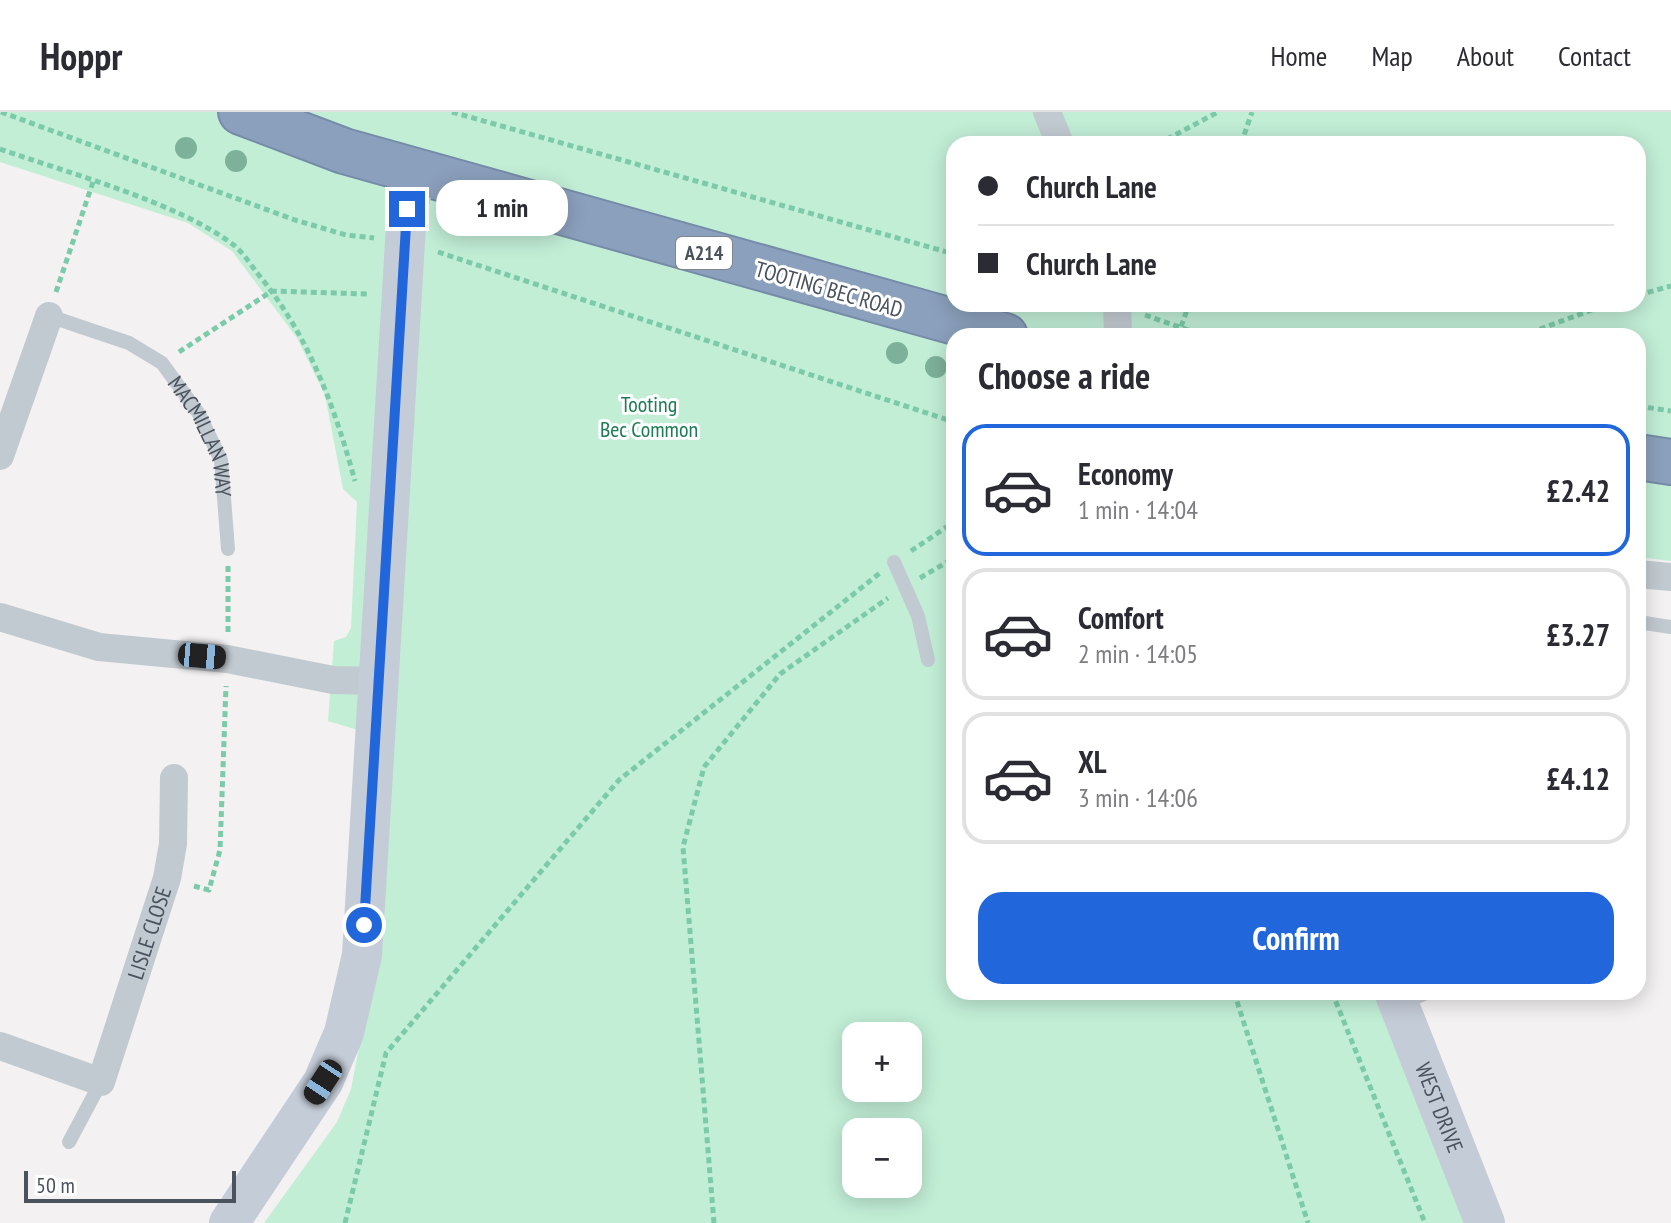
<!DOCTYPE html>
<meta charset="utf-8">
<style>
body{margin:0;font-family:"PT Sans Narrow",sans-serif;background:#f7f7f7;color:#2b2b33;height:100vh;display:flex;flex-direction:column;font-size:30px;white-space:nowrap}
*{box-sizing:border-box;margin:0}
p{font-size:26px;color:#7c7c81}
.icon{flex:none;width:44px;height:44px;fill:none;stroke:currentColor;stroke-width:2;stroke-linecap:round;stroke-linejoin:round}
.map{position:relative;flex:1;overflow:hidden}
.panel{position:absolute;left:946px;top:216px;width:700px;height:672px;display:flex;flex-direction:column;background:#fff;border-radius:24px;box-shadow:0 4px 20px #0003}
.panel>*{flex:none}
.hud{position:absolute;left:946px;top:24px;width:700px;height:176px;border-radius:24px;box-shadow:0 4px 20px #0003;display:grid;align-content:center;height:176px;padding:0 32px;background:#fff}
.buttons{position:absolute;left:842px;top:910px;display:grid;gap:16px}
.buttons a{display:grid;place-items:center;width:80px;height:80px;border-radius:16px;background:#fff;box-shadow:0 4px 20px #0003;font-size:40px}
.scale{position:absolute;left:24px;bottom:20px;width:212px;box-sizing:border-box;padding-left:8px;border:4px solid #49525d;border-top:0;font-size:22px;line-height:28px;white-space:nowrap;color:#49525d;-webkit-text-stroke:6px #fff;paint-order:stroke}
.end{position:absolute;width:36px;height:36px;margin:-18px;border:10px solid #2266db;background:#fff;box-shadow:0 0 0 4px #fff}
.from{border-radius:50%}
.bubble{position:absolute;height:56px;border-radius:24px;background:#fff;box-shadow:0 4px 20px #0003;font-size:26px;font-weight:700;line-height:56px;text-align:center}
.car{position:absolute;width:24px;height:48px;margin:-24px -12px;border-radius:10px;box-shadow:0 0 6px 2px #0007;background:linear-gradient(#222 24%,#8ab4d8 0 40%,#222 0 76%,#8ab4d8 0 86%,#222 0)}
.hud b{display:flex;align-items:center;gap:28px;height:76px;font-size:30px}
.hud b+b{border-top:2px solid #e1e1e2}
.hud i{width:20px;height:20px;background:#2b2b33}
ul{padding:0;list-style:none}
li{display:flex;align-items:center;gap:24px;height:132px;margin:0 16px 12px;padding:0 16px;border:4px solid #e1e1e2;border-radius:24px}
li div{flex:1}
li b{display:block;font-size:30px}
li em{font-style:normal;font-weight:700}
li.active{border-color:#2266db}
li>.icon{width:72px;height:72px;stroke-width:1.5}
h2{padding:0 32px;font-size:36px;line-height:96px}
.action{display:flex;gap:16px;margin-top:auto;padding:16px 32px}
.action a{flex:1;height:92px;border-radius:24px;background:#2266db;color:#fff;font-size:32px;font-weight:700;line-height:92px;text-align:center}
header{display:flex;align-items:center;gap:48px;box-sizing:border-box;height:112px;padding:0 40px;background:#fff;border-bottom:2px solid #e1e1e2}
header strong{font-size:38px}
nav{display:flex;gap:44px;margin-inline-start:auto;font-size:28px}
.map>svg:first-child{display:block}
.green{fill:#c2eed6;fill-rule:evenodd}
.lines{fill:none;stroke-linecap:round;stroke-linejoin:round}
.highway-casing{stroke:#768ba8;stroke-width:48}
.path{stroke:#7bcaa9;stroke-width:5;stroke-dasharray:6 4;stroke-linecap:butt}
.lane{stroke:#c2cad1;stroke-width:14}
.street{stroke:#c2cad1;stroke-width:28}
.secondary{stroke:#c4ccd8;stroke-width:40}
.highway{stroke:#8ba0bc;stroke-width:44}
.tree{fill:#7db19a}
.route{stroke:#2266db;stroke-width:10}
.labels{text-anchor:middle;stroke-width:6;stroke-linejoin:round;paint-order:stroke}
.shield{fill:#fff;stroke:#80868e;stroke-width:2}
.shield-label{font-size:20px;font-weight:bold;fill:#49525d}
.street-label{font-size:22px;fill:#49525d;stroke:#fff}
.park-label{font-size:22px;fill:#1c7c53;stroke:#fff}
</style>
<header>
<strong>Hoppr</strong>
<nav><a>Home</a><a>Map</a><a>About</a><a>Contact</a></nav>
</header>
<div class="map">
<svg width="1671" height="1111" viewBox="0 0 1671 1111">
<rect width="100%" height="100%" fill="#f3f1f1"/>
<!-- green -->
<path class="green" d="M0 0H1671V449L1638 445V224H954V880H1378L1468 1111H264L337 1010 351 977 373 862 388 627 328 609 334 529 346 525 351 516 357 390 343 377 325 283 297 226 232 139 188 111 0 50ZM954 32H1638V192H954ZM856 924H908V976H856ZM856 1020H908V1072H856Z"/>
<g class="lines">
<defs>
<path id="highway" d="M241 0 344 39 1005 224
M1638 345 1671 350"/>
</defs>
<!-- highway casing -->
<use href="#highway" class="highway-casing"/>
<!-- path -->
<path class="path" d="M1 0 295 108 346 123 374 126
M452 0 954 142
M1158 32 1218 0
M1241 32 1252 0
M0 37C68 61 180 91 235 134 244 142 251 153 258 162 309 224 334 293 355 369
M438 140 954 310
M56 180 93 70
M1638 183 1671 174
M1145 203 1205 224
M1184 224 1181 215 1189 192
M1521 224 1608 192
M179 240 272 179 368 182
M1638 294 1671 299
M911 439 954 410
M920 466 954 446
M228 520V454
M194 774 209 778 220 738 226 574
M1234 880 1308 1111
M1332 880 1425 1111
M345 1111 386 941 619 668 880 461
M714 1111 683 735 704 655 780 562 888 486"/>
<!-- lane -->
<g class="lane">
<path id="s1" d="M49 204 129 231 162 251 199 302 221 348 228 437"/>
<path d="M894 450 918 504 928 548"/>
<path d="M1638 510 1671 515"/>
<path d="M1399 892 1429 880"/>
<path d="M69 1030 101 970"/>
</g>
<!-- street -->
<g class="street">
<path d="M1047 0 1060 32"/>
<path d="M1117 192 1118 224"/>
<path d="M0 344 49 204"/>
<path d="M1638 462 1671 465"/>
<path d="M0 505 99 535 227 547 333 568 377 569"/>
<path id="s2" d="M0 934 101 970 167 766 173 732 174 666"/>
</g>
<!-- secondary -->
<g class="secondary">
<path id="s3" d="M1394 880 1485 1111"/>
<path d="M229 1111 323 970 344 921 362 843 407 97 418 59"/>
</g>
<!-- highway -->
<use href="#highway" class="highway"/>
</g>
<!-- trees -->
<g class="tree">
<circle cx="186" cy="36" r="11"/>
<circle cx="236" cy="49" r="11"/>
<circle cx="897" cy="241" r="11"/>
<circle cx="936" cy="255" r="11"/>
</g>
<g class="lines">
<!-- route -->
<path class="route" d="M364 813 407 97"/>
</g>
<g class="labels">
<!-- shield labels -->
<rect class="shield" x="676" y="125" width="56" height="32" rx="6"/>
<g class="shield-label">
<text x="704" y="148">A214</text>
</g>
<!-- street labels -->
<g class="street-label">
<text transform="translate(829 177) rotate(16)" y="8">TOOTING BEC ROAD</text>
<text dy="8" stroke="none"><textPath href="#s1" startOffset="208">MACMILLAN WAY</textPath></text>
<text dy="8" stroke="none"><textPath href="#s2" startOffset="264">LISLE CLOSE</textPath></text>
<text dy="8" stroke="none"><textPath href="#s3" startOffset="124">WEST DRIVE</textPath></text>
</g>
<!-- park labels -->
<g class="park-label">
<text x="649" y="300">Tooting<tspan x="649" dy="25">Bec Common</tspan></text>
</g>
</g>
</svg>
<div class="buttons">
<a>+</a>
<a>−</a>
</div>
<div class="scale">50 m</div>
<i class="end from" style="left:364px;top:813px"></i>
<i class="end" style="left:407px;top:97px"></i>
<div class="bubble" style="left:436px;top:68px;width:132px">1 min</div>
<i class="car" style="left:202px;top:544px;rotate:95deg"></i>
<i class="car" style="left:323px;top:970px;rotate:213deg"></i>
<div class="hud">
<b><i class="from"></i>Church Lane</b>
<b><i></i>Church Lane</b>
</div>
<section class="panel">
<h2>Choose a ride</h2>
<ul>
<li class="active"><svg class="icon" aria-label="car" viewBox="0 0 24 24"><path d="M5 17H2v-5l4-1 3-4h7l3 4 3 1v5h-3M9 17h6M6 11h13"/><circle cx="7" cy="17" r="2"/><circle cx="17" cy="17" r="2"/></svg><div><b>Economy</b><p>1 min · 14:04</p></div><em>£2.42</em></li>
<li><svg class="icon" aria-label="car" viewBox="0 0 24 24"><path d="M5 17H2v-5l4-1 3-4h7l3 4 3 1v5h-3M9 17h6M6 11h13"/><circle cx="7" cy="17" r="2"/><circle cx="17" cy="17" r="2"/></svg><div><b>Comfort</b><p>2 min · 14:05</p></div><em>£3.27</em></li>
<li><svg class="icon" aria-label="car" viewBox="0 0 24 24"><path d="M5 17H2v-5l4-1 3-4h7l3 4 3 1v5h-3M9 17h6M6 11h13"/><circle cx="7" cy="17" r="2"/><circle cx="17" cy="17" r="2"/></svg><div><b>XL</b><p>3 min · 14:06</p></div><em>£4.12</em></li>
</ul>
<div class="action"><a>Confirm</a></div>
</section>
</div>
